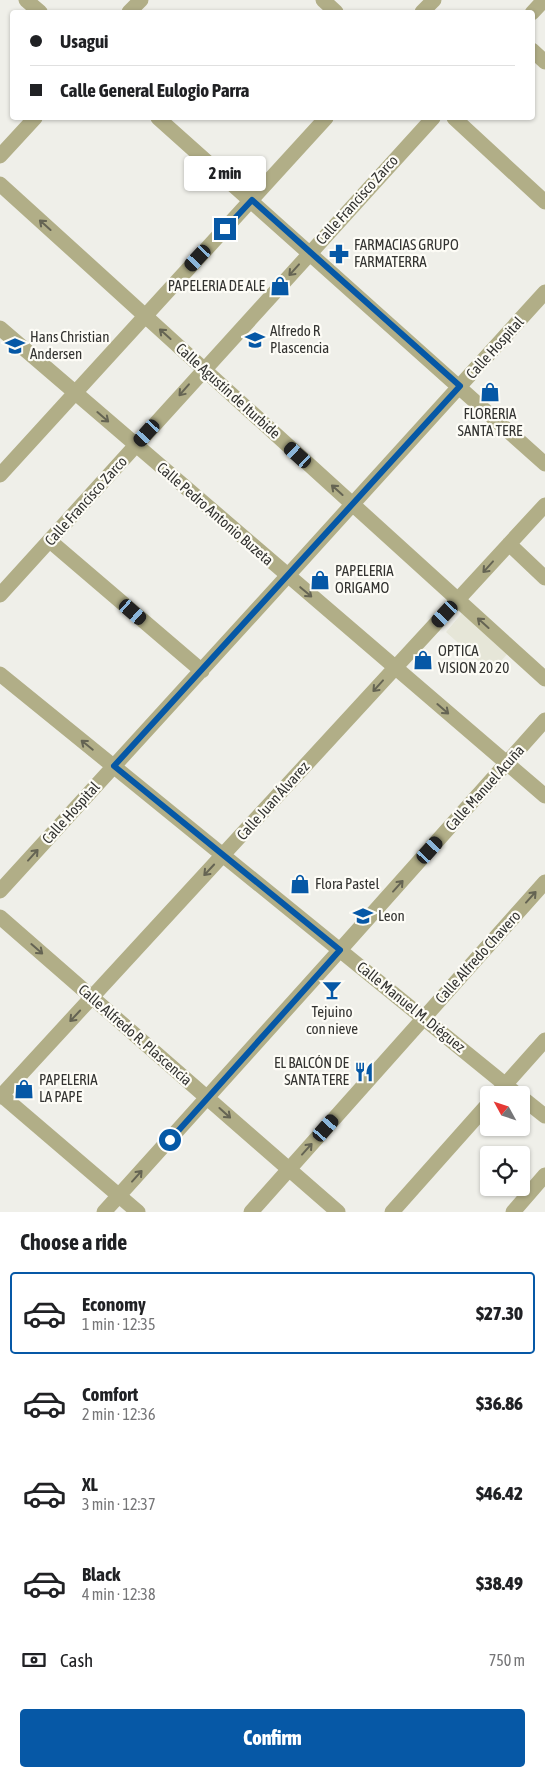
<!DOCTYPE html>
<meta charset="utf-8">
<style>
body{margin:0;font-family:"Asap Condensed",sans-serif;background:#f6f6f6;color:#202124;height:100vh;display:flex;flex-direction:column;font-size:19px;white-space:nowrap}
*{box-sizing:border-box;margin:0}
p{font-size:16px;color:#757577}
.icon{flex:none;width:28px;height:28px;fill:none;stroke:currentColor;stroke-width:2;stroke-linecap:round;stroke-linejoin:round}
.map{position:relative;height:1212px;overflow:hidden}
.details{display:flex;flex-direction:column;background:#fff;flex:1}
.details>*{flex:none}
.hud{position:absolute;left:10px;top:10px;width:525px;height:110px;border-radius:5px;box-shadow:0 1px 4px #0004;display:grid;align-content:center;height:110px;padding:0 20px;background:#fff}
.needle{width:32px;rotate:310deg}
.tools{position:absolute;left:480px;top:1086px;display:grid;gap:10px}
.tools a{display:grid;place-items:center;width:50px;height:50px;border-radius:5px;background:#fff;box-shadow:0 1px 4px #0004;font-size:25px}
.end{position:absolute;width:22px;height:22px;margin:-11px;border:6px solid #0658a6;background:#fff;box-shadow:0 0 0 2px #fff}
.from{border-radius:50%}
.bubble{position:absolute;height:35px;border-radius:5px;background:#fff;box-shadow:0 1px 4px #0004;font-size:16px;font-weight:800;line-height:35px;text-align:center}
.car{position:absolute;width:15px;height:30px;margin:-15px -8px;border-radius:6px;box-shadow:0 0 4px 1px #0007;background:linear-gradient(#222 24%,#8ab4d8 0 40%,#222 0 76%,#8ab4d8 0 86%,#222 0)}
.hud b{display:flex;align-items:center;gap:18px;height:48px;font-size:19px}
.hud b+b{border-top:1px solid #e0e0e0}
.hud i{width:12px;height:12px;background:#202124}
ul{padding:0;list-style:none}
li{display:flex;align-items:center;gap:15px;height:82px;margin:0 10px 8px;padding:0 10px;border:2px solid transparent;border-radius:5px}
li div{flex:1}
li b{display:block;font-size:19px}
li em{font-style:normal;font-weight:800}
li.on{border-color:#0658a6}
li>.icon{width:45px;height:45px;stroke-width:1.5}
h2{padding:0 20px;font-size:22px;line-height:60px}
.pay{display:flex;align-items:center;gap:12px;height:55px;padding:0 20px;font-size:19px}
.pay p{margin-inline-start:auto}
.cta{display:flex;gap:10px;margin-top:auto;padding:10px 20px}
.cta a{flex:1;height:58px;border-radius:5px;background:#0658a6;color:#fff;font-size:20px;font-weight:800;line-height:58px;text-align:center}
.map>svg:first-child{display:block}
.built{fill:#e6e6d8}
.lines{fill:none;stroke-linecap:round;stroke-linejoin:round}
.minor{stroke:#b1ae87;stroke-width:15}
.oneway{stroke:#656453}
.route{stroke:#0658a6;stroke-width:6}
.labels{text-anchor:middle;stroke-width:4.5;stroke-linejoin:round;paint-order:stroke}
.street-label{font-size:15px;fill:#333331;stroke:#fdfcf6}
.poi-label{font-size:15px;fill:#333331;stroke:#fdfcf6;text-anchor:start}
</style>
<div class="map">
<svg width="545" height="1212" viewBox="0 0 545 1212">
<rect width="100%" height="100%" fill="#efefe9"/>
<!-- built -->
<path class="built" d="M464 611 509 652 491 672 446 632Z"/>
<g class="lines">
<!-- minor -->
<path class="minor" d="M26 0 40 12
M323 0 336 12
M129 12 141 0
M422 12 434 0
M532 13 544 0
M532 50 545 62
M158 118 545 464
M454 118 545 202
M0 156 35 118
M0 184 545 679
M0 328 545 796
M0 475 326 118
M50 541 202 671
M509 544 545 578
M0 595 433 118
M0 674 518 1095
M0 891C182 692 364 492 545 292
M0 917 338 1212
M0 1094 138 1212
M496 1095 545 1040
M0 1097 545 505
M521 1097 545 1116
M104 1212 340 950 545 720
M251 1212 545 882
M392 1212 489 1103
M513 1212 545 1175"/>
</g>
<!-- one-way arrows -->
<defs><path id="oneway-shaft" d="M-6 0H5M1.5-3L5.5 0L1.5 3" fill="none" stroke-width="1.6" stroke-linecap="round" stroke-linejoin="round" transform="scale(1.25)"/></defs>
<g class="oneway">
<use href="#oneway-shaft" transform="translate(45 225) rotate(-138)"/>
<use href="#oneway-shaft" transform="translate(294 270) rotate(132)"/>
<use href="#oneway-shaft" transform="translate(165 334) rotate(-138)"/>
<use href="#oneway-shaft" transform="translate(184 390) rotate(131)"/>
<use href="#oneway-shaft" transform="translate(103 417) rotate(41)"/>
<use href="#oneway-shaft" transform="translate(337 490) rotate(-138)"/>
<use href="#oneway-shaft" transform="translate(488 567) rotate(132)"/>
<use href="#oneway-shaft" transform="translate(306 592) rotate(40)"/>
<use href="#oneway-shaft" transform="translate(483 623) rotate(-138)"/>
<use href="#oneway-shaft" transform="translate(378 686) rotate(132)"/>
<use href="#oneway-shaft" transform="translate(443 709) rotate(41)"/>
<use href="#oneway-shaft" transform="translate(87 745) rotate(-141)"/>
<use href="#oneway-shaft" transform="translate(33 855) rotate(-48)"/>
<use href="#oneway-shaft" transform="translate(209 870) rotate(133)"/>
<use href="#oneway-shaft" transform="translate(398 886) rotate(-48)"/>
<use href="#oneway-shaft" transform="translate(531 897) rotate(-48)"/>
<use href="#oneway-shaft" transform="translate(37 949) rotate(41)"/>
<use href="#oneway-shaft" transform="translate(75 1016) rotate(133)"/>
<use href="#oneway-shaft" transform="translate(225 1113) rotate(42)"/>
<use href="#oneway-shaft" transform="translate(307 1149) rotate(-48)"/>
<use href="#oneway-shaft" transform="translate(137 1176) rotate(-48)"/>
</g>
<g class="lines">
<!-- route -->
<path class="route" d="M170 1140 340 950 114 766 460 386 252 200 225 229"/>
</g>
<!-- icons -->
<defs>
<symbol id="pharmacy-bare" viewBox="-9 -9 18 18"><path d="M-2-6h4v4h4v4h-4v4h-4v-4h-4v-4h4Z" fill="#0658a6" stroke="#fdfcf6" stroke-width="2.5" paint-order="stroke"/></symbol>
<symbol id="shop-bare" viewBox="-9 -9 18 18"><path d="M-5-2.5h2.3a2.7 3.5 0 0 1 5.4 0H5L5.5 6h-11ZM-1.5-2.5h3a1.5 2.3 0 0 0-3 0Z" fill="#0658a6" stroke="#fdfcf6" stroke-width="2.5" paint-order="stroke"/></symbol>
<symbol id="school-bare" viewBox="-9 -9 18 18"><path d="M0-5L7-2L0 1L-7-2ZM-4 1L0 2.5L4 1V4Q0 6-4 4Z" fill="#0658a6" stroke="#fdfcf6" stroke-width="2.5" paint-order="stroke"/></symbol>
<symbol id="bar-bare" viewBox="-9 -9 18 18"><path d="M-6-5H6L.8 .8V4.5H3.5V6h-7V4.5H-.8V.8Z" fill="#0658a6" stroke="#fdfcf6" stroke-width="2.5" paint-order="stroke"/></symbol>
<symbol id="restaurant-bare" viewBox="-9 -9 18 18"><path d="M-5-6h1v4h1v-4h1v4h1v-4h1v5L-1.5 .5V6h-2V.5L-5-1ZM5-6V6H3V1.5H1.5Q1.5-4 5-6Z" fill="#0658a6" stroke="#fdfcf6" stroke-width="2.5" paint-order="stroke"/></symbol>
</defs>
<g fill-rule="evenodd">
<use href="#pharmacy-bare" x="325" y="240" width="28" height="28"/>
<use href="#shop-bare" x="266" y="272" width="28" height="28"/>
<use href="#school-bare" x="241" y="326" width="28" height="28"/>
<use href="#school-bare" x="1" y="332" width="28" height="28"/>
<use href="#shop-bare" x="476" y="378" width="28" height="28"/>
<use href="#shop-bare" x="306" y="566" width="28" height="28"/>
<use href="#shop-bare" x="409" y="646" width="28" height="28"/>
<use href="#shop-bare" x="286" y="870" width="28" height="28"/>
<use href="#school-bare" x="349" y="902" width="28" height="28"/>
<use href="#bar-bare" x="318" y="976" width="28" height="28"/>
<use href="#restaurant-bare" x="350" y="1058" width="28" height="28"/>
<use href="#shop-bare" x="10" y="1075" width="28" height="28"/>
</g>
<g class="labels">
<!-- street labels -->
<g class="street-label">
<text transform="translate(357 200) rotate(-48)" y="5">Calle Francisco Zarco</text>
<text transform="translate(495 348) rotate(-48)" y="5">Calle Hospital</text>
<text transform="translate(228 391) rotate(42)" y="5">Calle Agustín de Iturbide</text>
<text transform="translate(86 501) rotate(-48)" y="5">Calle Francisco Zarco</text>
<text transform="translate(215 514) rotate(41)" y="5">Calle Pedro Antonio Buzeta</text>
<text transform="translate(485 788) rotate(-48)" y="5">Calle Manuel Acuña</text>
<text transform="translate(273 801) rotate(-48)" y="5">Calle Juan Álvarez</text>
<text transform="translate(71 813) rotate(-48)" y="5">Calle Hospital</text>
<text transform="translate(478 957) rotate(-48)" y="5">Calle Alfredo Chavero</text>
<text transform="translate(411 1007) rotate(39)" y="5">Calle Manuel M. Diéguez</text>
<text transform="translate(135 1035) rotate(41)" y="5">Calle Alfredo R. Plascencia</text>
</g>
<!-- poi labels -->
<g class="poi-label">
<text x="354" y="250">FARMACIAS GRUPO<tspan x="354" dy="17">FARMATERRA</tspan></text>
<text x="265" y="291" text-anchor="end">PAPELERIA DE ALE</text>
<text x="270" y="336">Alfredo R<tspan x="270" dy="17">Plascencia</tspan></text>
<text x="30" y="342">Hans Christian<tspan x="30" dy="17">Andersen</tspan></text>
<text x="490" y="419" text-anchor="middle">FLORERIA<tspan x="490" dy="17">SANTA TERE</tspan></text>
<text x="335" y="576">PAPELERIA<tspan x="335" dy="17">ORIGAMO</tspan></text>
<text x="438" y="656">OPTICA<tspan x="438" dy="17">VISION 20 20</tspan></text>
<text x="315" y="889">Flora Pastel</text>
<text x="378" y="921">Leon</text>
<text x="332" y="1017" text-anchor="middle">Tejuino<tspan x="332" dy="17">con nieve</tspan></text>
<text x="349" y="1068" text-anchor="end">EL BALCÓN DE<tspan x="349" dy="17">SANTA TERE</tspan></text>
<text x="39" y="1085">PAPELERIA<tspan x="39" dy="17">LA PAPE</tspan></text>
</g>
</g>
</svg>
<div class="tools">
<a><svg class="needle" viewBox="-14 -14 28 28"><path d="M0-13l5 13h-10z" fill="#e53935"/><path d="M0 13l5-13h-10z" fill="#757577"/></svg></a>
<a><svg class="icon" aria-label="locate" viewBox="0 0 24 24"><circle cx="12" cy="12" r="6"/><path d="M12 2v4M12 18v4M2 12h4M18 12h4"/></svg></a>
</div>
<i class="end from" style="left:170px;top:1140px"></i>
<i class="end" style="left:225px;top:229px"></i>
<div class="bubble" style="left:184px;top:156px;width:82px">2 min</div>
<i class="car" style="left:198px;top:258px;rotate:223deg"></i>
<i class="car" style="left:147px;top:433px;rotate:222deg"></i>
<i class="car" style="left:298px;top:455px;rotate:312deg"></i>
<i class="car" style="left:133px;top:612px;rotate:131deg"></i>
<i class="car" style="left:445px;top:614px;rotate:223deg"></i>
<i class="car" style="left:430px;top:850px;rotate:42deg"></i>
<i class="car" style="left:326px;top:1128px;rotate:41deg"></i>
<div class="hud">
<b><i class="from"></i>Usagui</b>
<b><i></i>Calle General Eulogio Parra</b>
</div>
</div>
<section class="details">
<h2>Choose a ride</h2>
<ul>
<li class="on"><svg class="icon" aria-label="car" viewBox="0 0 24 24"><path d="M5 17H2v-5l4-1 3-4h7l3 4 3 1v5h-3M9 17h6M6 11h13"/><circle cx="7" cy="17" r="2"/><circle cx="17" cy="17" r="2"/></svg><div><b>Economy</b><p>1 min · 12:35</p></div><em>$27.30</em></li>
<li><svg class="icon" aria-label="car" viewBox="0 0 24 24"><path d="M5 17H2v-5l4-1 3-4h7l3 4 3 1v5h-3M9 17h6M6 11h13"/><circle cx="7" cy="17" r="2"/><circle cx="17" cy="17" r="2"/></svg><div><b>Comfort</b><p>2 min · 12:36</p></div><em>$36.86</em></li>
<li><svg class="icon" aria-label="car" viewBox="0 0 24 24"><path d="M5 17H2v-5l4-1 3-4h7l3 4 3 1v5h-3M9 17h6M6 11h13"/><circle cx="7" cy="17" r="2"/><circle cx="17" cy="17" r="2"/></svg><div><b>XL</b><p>3 min · 12:37</p></div><em>$46.42</em></li>
<li><svg class="icon" aria-label="car" viewBox="0 0 24 24"><path d="M5 17H2v-5l4-1 3-4h7l3 4 3 1v5h-3M9 17h6M6 11h13"/><circle cx="7" cy="17" r="2"/><circle cx="17" cy="17" r="2"/></svg><div><b>Black</b><p>4 min · 12:38</p></div><em>$38.49</em></li>
</ul>
<div class="pay"><svg class="icon" aria-label="cash" viewBox="0 0 24 24"><path d="M3 7h18v10H3z"/><circle cx="12" cy="12" r="2"/></svg>Cash<p>750 m</p></div>
<div class="cta"><a>Confirm</a></div>
</section>
